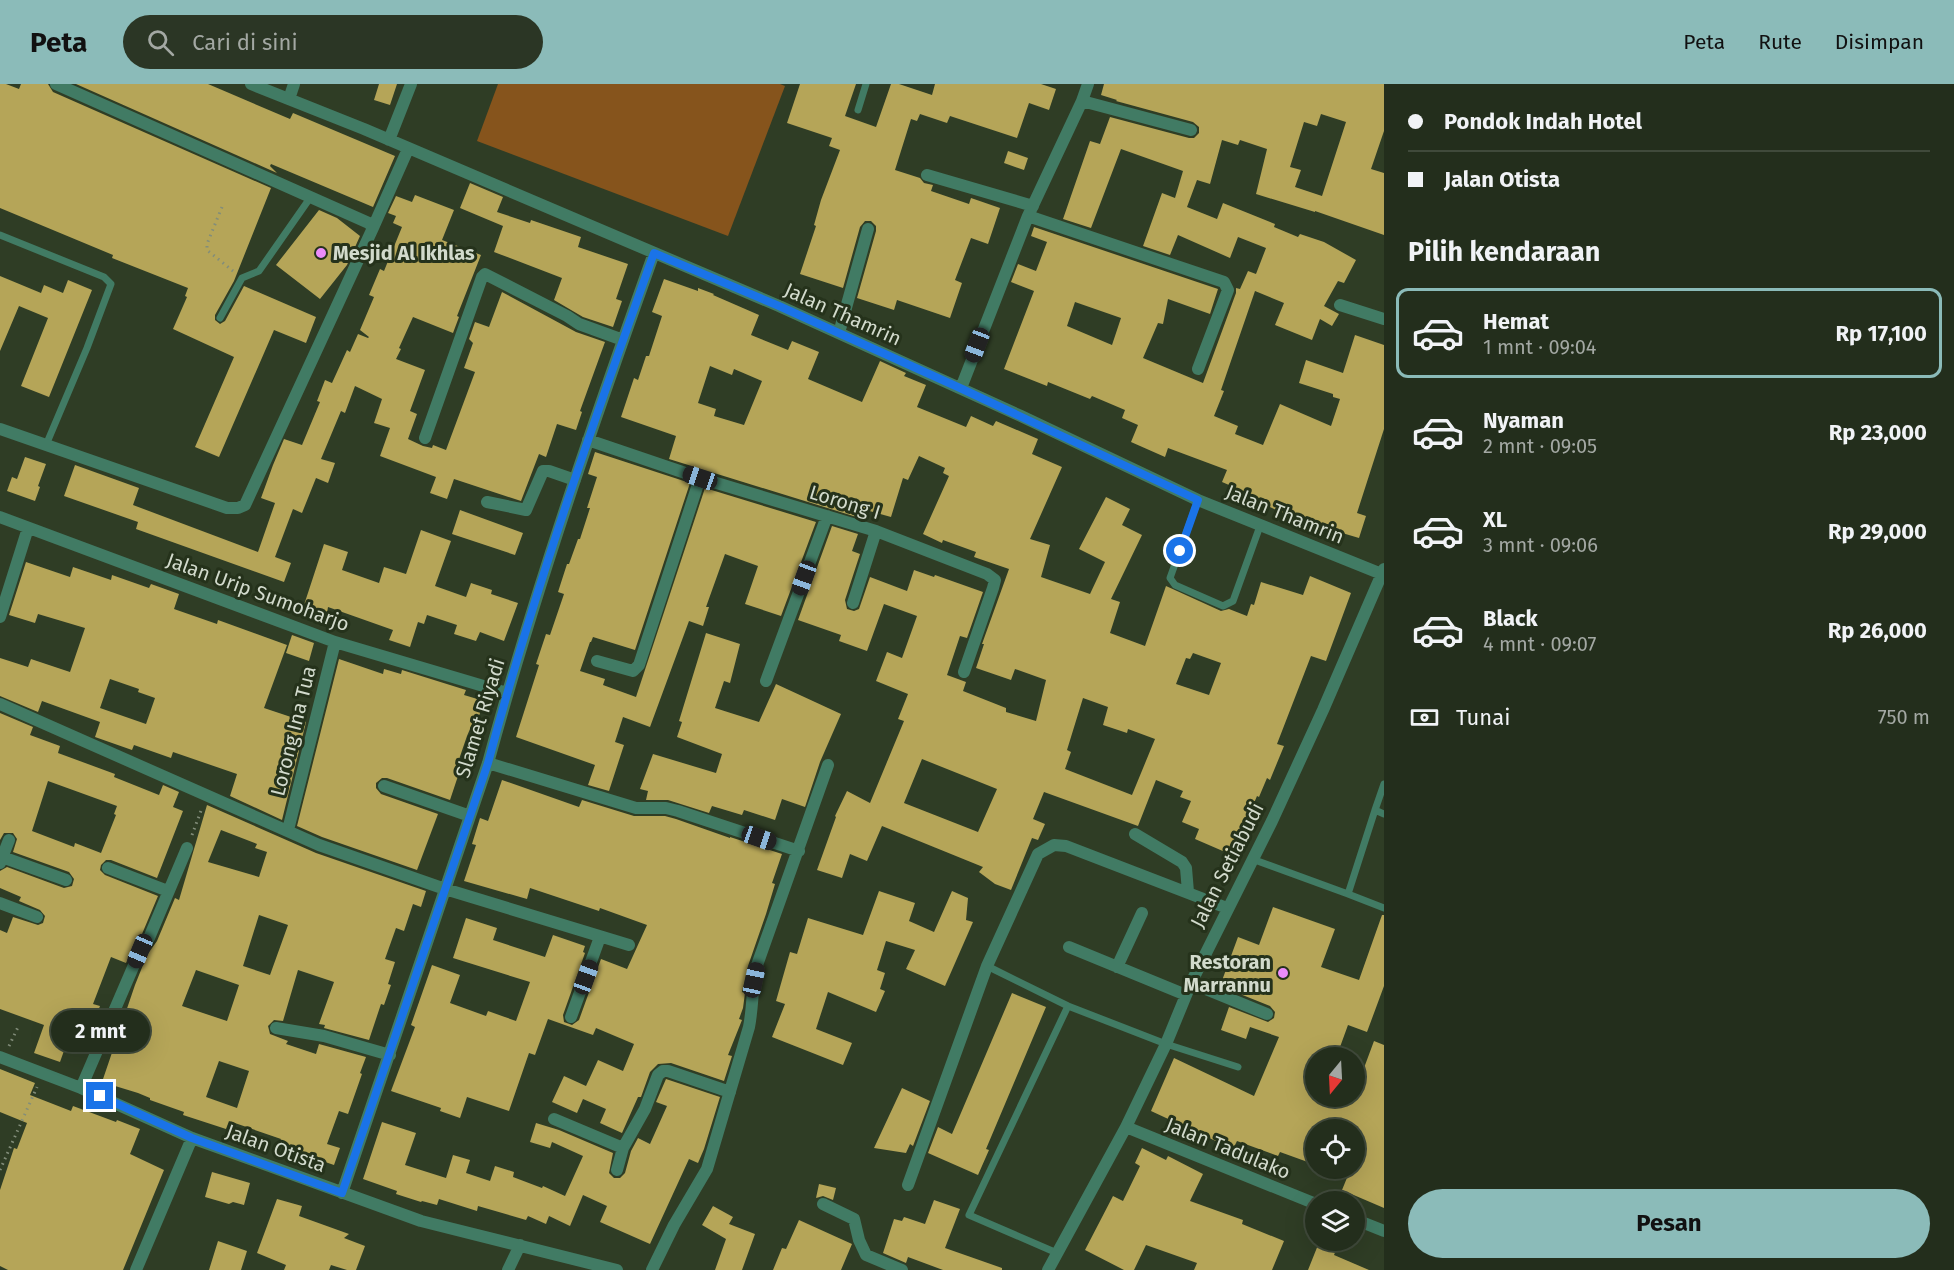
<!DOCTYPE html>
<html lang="id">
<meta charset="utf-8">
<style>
body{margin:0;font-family:"Fira Sans",sans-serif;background:#2b3625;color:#f1f3f6;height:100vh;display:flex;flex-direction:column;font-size:22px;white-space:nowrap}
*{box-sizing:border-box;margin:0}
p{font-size:20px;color:#a3a8a3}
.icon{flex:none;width:33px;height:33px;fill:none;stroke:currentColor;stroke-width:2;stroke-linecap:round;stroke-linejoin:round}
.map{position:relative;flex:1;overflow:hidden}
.drawer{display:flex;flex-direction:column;background:#232e1c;width:570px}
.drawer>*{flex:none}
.guide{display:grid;align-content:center;height:132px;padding:0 24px;background:#232e1c}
.needle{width:39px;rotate:198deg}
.fabs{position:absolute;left:1305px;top:963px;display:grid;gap:12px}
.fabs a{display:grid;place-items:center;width:60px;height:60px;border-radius:50%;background:#232e1c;box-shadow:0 6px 24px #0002,0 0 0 2px #404a3b;font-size:30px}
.end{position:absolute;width:27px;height:27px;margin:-14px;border:8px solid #1a73e8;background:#fff;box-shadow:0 0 0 3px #fff}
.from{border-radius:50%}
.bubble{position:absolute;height:42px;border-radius:21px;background:#232e1c;box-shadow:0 6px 24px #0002,0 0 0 2px #404a3b;font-size:20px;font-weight:700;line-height:42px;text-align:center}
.car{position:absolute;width:18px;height:36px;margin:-18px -9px;border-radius:8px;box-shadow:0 0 4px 2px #0007;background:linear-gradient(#222 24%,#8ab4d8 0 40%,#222 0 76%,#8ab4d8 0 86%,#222 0)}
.guide b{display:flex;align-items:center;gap:21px;height:57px;font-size:22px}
.guide b+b{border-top:2px solid #404a3b}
.guide i{width:15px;height:15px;background:#f1f3f6}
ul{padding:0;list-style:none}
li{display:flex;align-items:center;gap:18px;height:90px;margin:0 12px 9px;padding:0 12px;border:3px solid transparent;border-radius:12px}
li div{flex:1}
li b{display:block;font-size:22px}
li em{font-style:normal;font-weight:700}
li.selected{border-color:#8bbbb9}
li>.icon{width:54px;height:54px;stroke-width:1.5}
h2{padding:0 24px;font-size:27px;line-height:72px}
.pay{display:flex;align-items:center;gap:15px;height:66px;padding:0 24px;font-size:22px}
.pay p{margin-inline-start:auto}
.primary-button{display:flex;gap:12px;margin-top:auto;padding:12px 24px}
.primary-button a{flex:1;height:69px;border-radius:36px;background:#8bbbb9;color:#111;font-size:24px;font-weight:700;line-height:69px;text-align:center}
header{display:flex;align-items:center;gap:36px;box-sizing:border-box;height:84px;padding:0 30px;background:#8bbbb9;color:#111}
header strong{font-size:28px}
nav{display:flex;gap:33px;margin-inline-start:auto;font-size:21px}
.search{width:420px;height:54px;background:#2b3625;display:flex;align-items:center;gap:15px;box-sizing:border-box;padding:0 21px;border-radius:33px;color:#a3a8a3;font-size:22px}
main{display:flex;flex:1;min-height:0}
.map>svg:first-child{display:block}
.green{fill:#86541c}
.building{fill:#b5a558;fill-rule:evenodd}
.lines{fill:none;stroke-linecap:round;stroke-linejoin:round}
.path{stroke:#828d7a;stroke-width:3;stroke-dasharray:1.5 4.5;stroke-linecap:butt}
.lane{stroke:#417b64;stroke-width:7}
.street{stroke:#417b64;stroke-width:12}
.route{stroke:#1a73e8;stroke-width:8}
.poi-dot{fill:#ec8cfa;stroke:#25321b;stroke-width:2}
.labels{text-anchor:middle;stroke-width:6;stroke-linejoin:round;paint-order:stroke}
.poi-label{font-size:20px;font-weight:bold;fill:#d2dacc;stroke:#25321b;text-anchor:start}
.street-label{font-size:20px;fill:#d2dacc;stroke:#25321b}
</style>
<header>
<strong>Peta</strong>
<div class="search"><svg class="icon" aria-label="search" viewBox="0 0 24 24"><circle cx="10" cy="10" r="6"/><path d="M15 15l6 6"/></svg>Cari di sini</div>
<nav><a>Peta</a><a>Rute</a><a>Disimpan</a></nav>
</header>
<main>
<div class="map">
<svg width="1384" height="1186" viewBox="0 0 1384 1186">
<rect width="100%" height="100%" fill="#2f3d25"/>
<!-- green -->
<path class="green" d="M498 0H780L785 2 728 152 477 57Z"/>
<!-- building -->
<path class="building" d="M0 0H6L19 5 21 0H48L53 8 271 104 234 197 215 231V236L220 240 225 237 244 202 316 233 306 259 274 246 219 373 195 363 234 273 173 245 187 213 185 212 188 204 112 174 113 171 0 124Z
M76 0H208L290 35 293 29 395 72 373 123 271 80 270 82 277 89Z
M379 0H397L390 21 374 16Z
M800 0H856L845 32 876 43 891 0H899L932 11 935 0H1041L1056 5 1049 26 1029 19 1017 54 950 32 947 39 920 30 917 37 911 35 895 86 920 94 924 99 933 101 931 107 969 120 971 114 1000 124 988 160 971 154 955 196 962 199 950 234 897 216 894 226 857 214 876 147V142L871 137H865L860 143 843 204 800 190 816 142 814 141 821 116 840 66 829 62 832 54 787 39Z
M1104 0H1384V47L1371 85 1384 89V151L1315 127V128L1256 110 1267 65 1240 56 1238 61 1222 56 1210 100 1197 96 1187 123 1217 135 1223 119 1275 140 1274 143 1298 153 1300 150 1324 158 1356 176 1344 199 1338 197 1324 222 1339 230 1332 242 1320 235 1312 256 1275 241 1284 219 1255 207 1221 306 1224 307 1214 332 1238 342 1235 350 1263 361 1280 320 1331 342 1340 315 1333 313V310L1299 299 1306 276 1343 289 1355 251 1384 261V345L1357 429 1366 432 1359 454 1295 435 1249 413 1250 410 1222 398 1227 386 1168 364 1165 373 1131 358 1138 341 1122 334 1125 326 1092 312 1090 315 1048 298 1047 302 1004 285 1034 207 1011 198 1018 180 1036 187 1047 158 1031 152 1034 143 1218 205 1210 230 1168 215 1163 240 1158 239 1143 274 1203 299 1236 209V204L1240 205 1248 187 1256 190 1266 164 1238 153 1230 174 1178 151 1170 171 1143 162 1162 109 1175 114 1183 87 1121 65 1091 144 1063 135 1090 57 1100 60 1110 33 1189 54H1194L1199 49V43L1193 38 1116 17 1117 16 1101 11ZM1321 30 1346 38 1322 112 1295 103 1301 86 1290 83 1304 38 1317 42ZM1075 218 1121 234 1112 261 1067 242Z
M1008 67 1028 74 1024 86 1004 79Z
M470 99 503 113 497 128 530 139 531 136 581 153 578 163 628 180 616 215 622 217 613 243 583 233 554 216 562 194 494 168 503 142 460 124Z
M415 111 454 126 442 156 481 171 457 232 459 233 453 249 413 233 399 264 401 265 396 275 425 286 410 327 417 330 408 355 423 362 432 364 433 361 446 366 475 288 464 284 473 259 469 255 475 238 489 243 502 208 576 248 605 258 580 327 582 328 576 346 557 340 546 373 539 370 521 417 454 395 447 415 430 409 436 393 380 372 390 344 374 339 382 315 355 302 345 329 341 327 321 375 335 379 328 399 316 394 302 429 293 425 275 473 291 479 284 498 136 445 138 438 64 412 75 381 139 404 133 421 258 468 275 419 261 414 273 381 284 355 302 361 320 318 317 317 325 296 332 299 347 266 350 268 358 250 368 254 369 253 360 246 374 213 369 211 380 185 384 187 402 143 393 139 396 132 388 129 396 112 412 118Z
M319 126 337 134 360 152 347 181 320 215 276 181Z
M0 192 41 209 44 201 63 209 68 196 92 206 49 313 21 302 48 234 19 222 0 267Z
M664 195 698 207V204L714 210 713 211 759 231 751 251 788 266 792 257 819 268 808 295 862 318 880 277 906 289 904 292 926 301 917 323 966 343 971 332 993 342 996 337 1038 355 1032 370 1062 383 1030 455 1050 461 1041 493 1090 510 1105 478 1079 465 1106 413 1130 425 1122 441 1142 451 1111 515 1120 518 1110 549 1145 562 1166 502 1221 527 1229 525 1247 532 1251 520 1254 521 1261 498 1303 511 1310 492 1351 509 1326 577 1311 572 1277 660 1284 662 1270 696 1267 694 1259 713 1257 712 1232 771 1195 755 1199 745 1182 738 1191 717 1180 713 1183 707 1156 696 1138 742 1044 708 1033 735 1045 740 1038 756 1032 754 1011 806 995 800 979 788 983 783 882 742 867 777 850 770 842 794 817 786 836 733 835 732 847 707 870 719 904 637 898 635 908 610 876 597 887 568 902 574 917 532 884 520 867 567 839 557 841 551 798 536 832 442 858 450 852 467 860 470 845 516 847 525 854 527 859 525 870 493 907 507 914 486 934 493 935 491 983 508 967 554 960 552 947 591 966 598 963 607 1006 624V628L1036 637 1046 596 1015 585 1011 596 976 584 984 560H982L1009 485 974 473 976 468 943 456 942 459 923 450 949 392 943 389 945 384 919 372 908 396 903 394 891 433 866 426 863 435 669 375 676 352 621 333 634 294 638 296 646 272H649L662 232 652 228ZM710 282 732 291 734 285 762 297 744 341 714 332 716 325 698 319ZM1193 569 1221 579 1209 611 1176 600 1186 574 1190 575ZM1083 614 1108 623 1103 641 1127 649 1128 645 1155 655 1132 711 1065 685 1071 668 1067 666ZM922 675 997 705 978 748 904 719Z
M595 368 690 399 635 566 593 553 591 558H590L580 587 605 595 603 601 636 613 705 404 816 438 781 532 745 520 758 482 725 470 706 523H709L703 542 689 537 650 643 623 633 615 658 624 661 609 707 588 701 595 681 516 653 539 581 536 580 546 550 550 551 564 510 558 508 567 480H569L578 455H580L590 424H587L597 393 588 390Z
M25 373 46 380 38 402 40 403 35 417 7 407 12 393 17 395Z
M460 426 523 449 515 471 452 450Z
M421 446 451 457 435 502 466 513 471 499 492 506 491 510 518 519 504 557 480 548 476 557 454 550 457 541 427 531 424 540 418 538 410 563 389 556 393 546 328 523 327 529 304 521 324 460 348 468 342 486 379 499 384 483 406 490Z
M26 478 70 493 73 483 111 496 112 491 149 504 151 500 179 510 174 525 217 540 218 536 287 561 264 624 306 638 282 736 230 712 237 690 173 668 171 674 134 661 132 666 95 653 100 638 42 617 38 628 0 612V574L28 583 31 575 70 588 85 544 38 530 35 539 9 531ZM110 595 139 605 138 608 155 614 146 640 100 624Z
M706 549 740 560 730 599 724 597 715 624 759 638 776 600 841 630 820 678 805 723 782 715 775 736 744 726 742 731 712 722 709 729 668 716H646L648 707 640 705 653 670 716 689 722 670 677 653 682 638 679 637Z
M292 551 314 559 309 577 286 569Z
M339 575 383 590 384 585 401 590 402 586 466 606 464 611 484 617 479 632 476 631 467 652 455 687 459 689 450 716 387 694H382L376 699V704L381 710 438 730 417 786 322 753 297 742Z
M0 629 33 643 30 651 60 662 58 669 115 690 114 693 159 711 163 701 179 708 173 723 183 727 157 794 111 776H106L101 781 100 786 105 791 158 812 142 850 133 864 126 879 111 873 93 920 100 922 88 953 71 947 60 978 34 969 44 941 0 925V846L7 849 13 833 38 841 43 839 45 832 40 826 19 817 21 813 0 804V787L7 783 64 804 72 802 74 795 69 788 13 768 17 755 13 749H4L0 756ZM48 697 117 722 114 730 116 731 101 769 75 759 74 763 32 747Z
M502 696 579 723 582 716 634 732H665L676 735 730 754V753L782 770 772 799 775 800 766 830 748 882 742 908 745 909 743 924 739 935 742 936 728 971 732 972 724 997 671 979 658 980 650 988 641 1013H638L622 1049 600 1039 606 1025 583 1015 577 1029 552 1018 564 992 586 1002 598 976 623 987 634 960 596 944 593 951 548 935 535 971 529 969 509 1027 467 1013 460 1034 440 1027 441 1024 391 1007 415 943 411 941 432 881 460 891 450 919 486 932 488 927 516 937 530 898 453 874 466 834 497 844 493 856 545 873 553 851 585 862 583 868 585 869 563 931 564 938 572 941 579 936 601 875 627 885 647 841 600 824 599 827 530 804 527 815 464 797 476 761 472 760 480 734 488 737Z
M207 721 316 769 426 807 421 823 413 820 404 847 396 844 385 875 395 878 388 900 391 901 384 921 381 920 369 956 324 944 325 941 319 940 334 898 298 886 283 937 274 936 268 942 270 950 288 957 286 960 316 970 319 960 366 973 360 989 362 990 348 1030 339 1027 327 1060 340 1064 334 1081 278 1062 281 1055 229 1037 226 1045 183 1031 184 1028 150 1016V1014L138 1009 102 998 135 901 147 871 157 857 175 814 179 816ZM221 746 257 760 255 764 267 768 259 793 208 778ZM259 831 288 841 270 891 243 882ZM196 886 239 901 227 937 182 922ZM219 977 249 987 237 1024 206 1013Z
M879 807 915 819 909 837 934 848 952 807 968 814 966 836 973 838 945 902 906 885 915 866 886 857 877 886 885 889 880 905 885 907 876 928 828 908 816 945 852 959 843 981 772 953 785 920 776 917 790 868 797 870 808 834 863 851Z
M1273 823 1335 845 1321 883 1359 896 1382 831H1384V902L1367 948 1348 941 1336 974H1316V1012H1354V990L1361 992 1374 957 1384 961V1124L1342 1106 1351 1084H1354V1046H1316V1081L1280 1068 1278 1072 1237 1057 1233 1065 1151 1027 1174 974 1254 1012 1279 953 1250 943 1246 955 1221 946 1229 923 1268 938 1274 934 1275 928 1270 922 1220 902 1238 853 1259 861Z
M1012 909 1046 923 986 1065 989 1066 978 1091 928 1069 938 1043 952 1050Z
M0 985 35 999 30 1011 71 1027 73 1022 116 1038 117 1036 140 1045 130 1070 164 1086 123 1186H8L0 1182V1106L14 1064 17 1065 27 1039 0 1028Z
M666 995 720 1013 704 1065 698 1079 689 1075 650 1160 600 1138 607 1122 583 1111 570 1142 549 1132 546 1140 528 1132 526 1136 478 1122 477 1127 439 1115 437 1121 422 1117 421 1118 396 1110 397 1107 363 1095 382 1038 416 1049 405 1081 446 1094 453 1071 470 1076 466 1089 490 1097 495 1082 514 1088 513 1093 542 1104 543 1102 565 1112 583 1072 552 1058 550 1064 530 1058 536 1039 559 1046 613 1069 609 1089 614 1094H620L625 1089 631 1067 638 1054 650 1060 667 1022 656 1018Z
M902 1004 930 1017 913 1062 910 1060 906 1069 874 1064Z
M1142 1064 1166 1076 1168 1072 1203 1090 1190 1117 1243 1136 1242 1140 1284 1157 1272 1186H1194L1197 1179 1146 1161 1134 1186H1124L1085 1166 1113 1112 1123 1117 1140 1082 1135 1079Z
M212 1088 250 1099 244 1121 233 1118 229 1120 205 1113Z
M819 1100 836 1104 833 1116 823 1112 816 1114Z
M277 1115 302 1122 299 1132 349 1150 344 1154 365 1162 356 1186H347L331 1181 329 1186H284L286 1181 257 1169Z
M934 1116 960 1125 945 1164 1002 1184V1186H943L908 1173 906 1179 883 1169 894 1135 902 1137 904 1133 925 1140Z
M713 1122 733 1133 729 1140 755 1150 742 1186H715L726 1155 702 1141Z
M799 1136 852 1160 841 1186H773L782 1164 786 1165Z
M1320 1156H1340L1334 1171 1369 1186H1308Z
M218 1157 247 1167 241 1186H209Z"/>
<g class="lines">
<!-- path -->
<path class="path" d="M222 123 207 160V166L233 187
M192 751 202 724
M9 962 19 941
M0 1086 37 1003"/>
<!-- lane -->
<path class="lane" d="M858 26 866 0
M0 151 104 193 111 200 87 264 46 361
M220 234 242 194 259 187 310 114
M1198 416 1170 494 1175 501 1223 522 1233 517 1260 442
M1375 726 1384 700
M1252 775 1348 810 1375 726 1384 730
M1348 810 1384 824
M987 882 1068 922 1166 960 1238 983
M1057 1169 969 1131 1068 922"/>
<!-- street -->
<path class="street" d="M251 0 364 45 779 222 1021 332 1198 416 1384 491
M289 15 294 0
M1082 17 1191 46
M389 56 411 0
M927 91 1033 122
M1028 132 1224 198 1228 206 1198 285
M372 146 408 65
M1340 221 1384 235
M839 249 868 145
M961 304 1028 132 1082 17 1088 0
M0 345 227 424H238L245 421 372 146 371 140 56 0
M425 354 482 193 485 190 567 232 579 240 623 256
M588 356 700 394 876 447 987 490 995 496 993 504 964 588
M487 418 526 426 543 387H549L575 396
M0 433 335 558 507 609
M853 519 876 447
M0 533 28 444
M597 577 633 587 639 581 700 394
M766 597 827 432
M0 620 319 761 445 805 629 861
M488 679 636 724H666L678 727 799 767
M384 702 470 732
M288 746 335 558
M1135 750 1182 778 1186 784 1188 808
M2 773 66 796
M0 779 9 756
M108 784 168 807
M0 819 37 833
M1069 863 1186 911
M1117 883 1142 829
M1191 899 1267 930
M571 933 600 853
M276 944 324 952 390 971
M0 973 81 1004 192 1054 421 1137 617 1186
M81 1004 140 867 149 854 187 764
M554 1035 623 1064
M1126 1043 1316 1120
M617 1086 623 1064 645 1025 658 991 663 987H668L730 1008
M908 1101 987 882 1038 770 1054 761 1066 762 1227 824
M342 1109 488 679C535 506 594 337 654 169
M823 1120 854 1135 859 1156 866 1171 902 1186
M1354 1135 1384 1147
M136 1186 192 1054
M508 1186 520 1161
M652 1186 674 1141 707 1085 749 943C753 923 752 903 756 884L828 681
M1048 1186 1126 1043 1166 960 1191 899 1272 737 1323 626 1384 485"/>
</g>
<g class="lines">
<!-- route -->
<path class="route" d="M100 1012 192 1054 342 1109 488 679C534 506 594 337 654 169L779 222 960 304 1198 416 1180 467"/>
</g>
<!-- markers -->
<g class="poi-dot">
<circle cx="321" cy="169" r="6"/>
<circle cx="1283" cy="889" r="6"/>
</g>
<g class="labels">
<!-- poi labels -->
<g class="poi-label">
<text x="333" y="176">Mesjid Al Ikhlas</text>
<text x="1271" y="885" text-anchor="end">Restoran<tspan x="1271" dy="23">Marrannu</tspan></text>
</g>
<!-- street labels -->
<g class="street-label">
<text transform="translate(843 230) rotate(24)" y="7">Jalan Thamrin</text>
<text transform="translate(845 418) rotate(17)" y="7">Lorong I</text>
<text transform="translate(1285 430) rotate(22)" y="7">Jalan Thamrin</text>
<text transform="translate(258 508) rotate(20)" y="7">Jalan Urip Sumoharjo</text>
<text transform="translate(480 634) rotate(-73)" y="7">Slamet Riyadi</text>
<text transform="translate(293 647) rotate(-76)" y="7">Lorong Ina Tua</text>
<text transform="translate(1227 781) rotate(-63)" y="7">Jalan Setiabudi</text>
<text transform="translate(276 1064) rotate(20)" y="7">Jalan Otista</text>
<text transform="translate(1228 1064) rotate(22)" y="7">Jalan Tadulako</text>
</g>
</g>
</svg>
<div class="fabs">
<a><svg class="needle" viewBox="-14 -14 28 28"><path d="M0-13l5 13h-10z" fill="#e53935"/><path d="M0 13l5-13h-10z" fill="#a3a8a3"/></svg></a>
<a><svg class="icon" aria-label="locate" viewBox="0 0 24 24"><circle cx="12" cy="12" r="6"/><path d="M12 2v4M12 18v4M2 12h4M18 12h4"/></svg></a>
<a><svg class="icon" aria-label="layers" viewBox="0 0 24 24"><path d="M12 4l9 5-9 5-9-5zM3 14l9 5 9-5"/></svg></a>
</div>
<i class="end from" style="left:1180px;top:467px"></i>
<i class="end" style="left:100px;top:1012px"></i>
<div class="bubble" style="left:51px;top:926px;width:99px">2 mnt</div>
<i class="car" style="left:977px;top:261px;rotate:201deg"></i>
<i class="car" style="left:700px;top:394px;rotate:289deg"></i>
<i class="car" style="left:804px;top:494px;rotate:200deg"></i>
<i class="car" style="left:759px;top:754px;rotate:109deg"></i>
<i class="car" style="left:140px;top:867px;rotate:203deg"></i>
<i class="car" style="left:586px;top:893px;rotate:20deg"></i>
<i class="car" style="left:754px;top:896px;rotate:12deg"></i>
</div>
<section class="drawer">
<div class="guide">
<b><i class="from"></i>Pondok Indah Hotel</b>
<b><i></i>Jalan Otista</b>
</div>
<h2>Pilih kendaraan</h2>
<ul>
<li class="selected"><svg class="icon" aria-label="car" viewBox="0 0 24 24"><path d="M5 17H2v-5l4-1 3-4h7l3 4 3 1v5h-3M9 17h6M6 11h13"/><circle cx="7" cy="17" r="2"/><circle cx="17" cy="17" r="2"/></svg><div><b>Hemat</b><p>1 mnt · 09:04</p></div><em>Rp 17,100</em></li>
<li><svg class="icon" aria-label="car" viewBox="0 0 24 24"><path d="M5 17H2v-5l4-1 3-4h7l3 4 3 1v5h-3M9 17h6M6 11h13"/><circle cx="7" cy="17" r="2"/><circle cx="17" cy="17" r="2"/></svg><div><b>Nyaman</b><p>2 mnt · 09:05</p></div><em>Rp 23,000</em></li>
<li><svg class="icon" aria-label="car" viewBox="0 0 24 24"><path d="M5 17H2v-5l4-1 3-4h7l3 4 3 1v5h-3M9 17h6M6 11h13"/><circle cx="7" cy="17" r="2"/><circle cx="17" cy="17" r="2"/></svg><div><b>XL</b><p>3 mnt · 09:06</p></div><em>Rp 29,000</em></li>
<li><svg class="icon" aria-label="car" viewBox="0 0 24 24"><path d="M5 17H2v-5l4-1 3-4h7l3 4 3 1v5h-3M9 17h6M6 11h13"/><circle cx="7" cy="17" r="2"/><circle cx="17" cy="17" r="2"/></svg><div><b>Black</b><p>4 mnt · 09:07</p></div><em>Rp 26,000</em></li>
</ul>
<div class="pay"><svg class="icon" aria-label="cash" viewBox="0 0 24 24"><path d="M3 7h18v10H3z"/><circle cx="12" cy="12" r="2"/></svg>Tunai<p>750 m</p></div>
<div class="primary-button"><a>Pesan</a></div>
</section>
</main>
